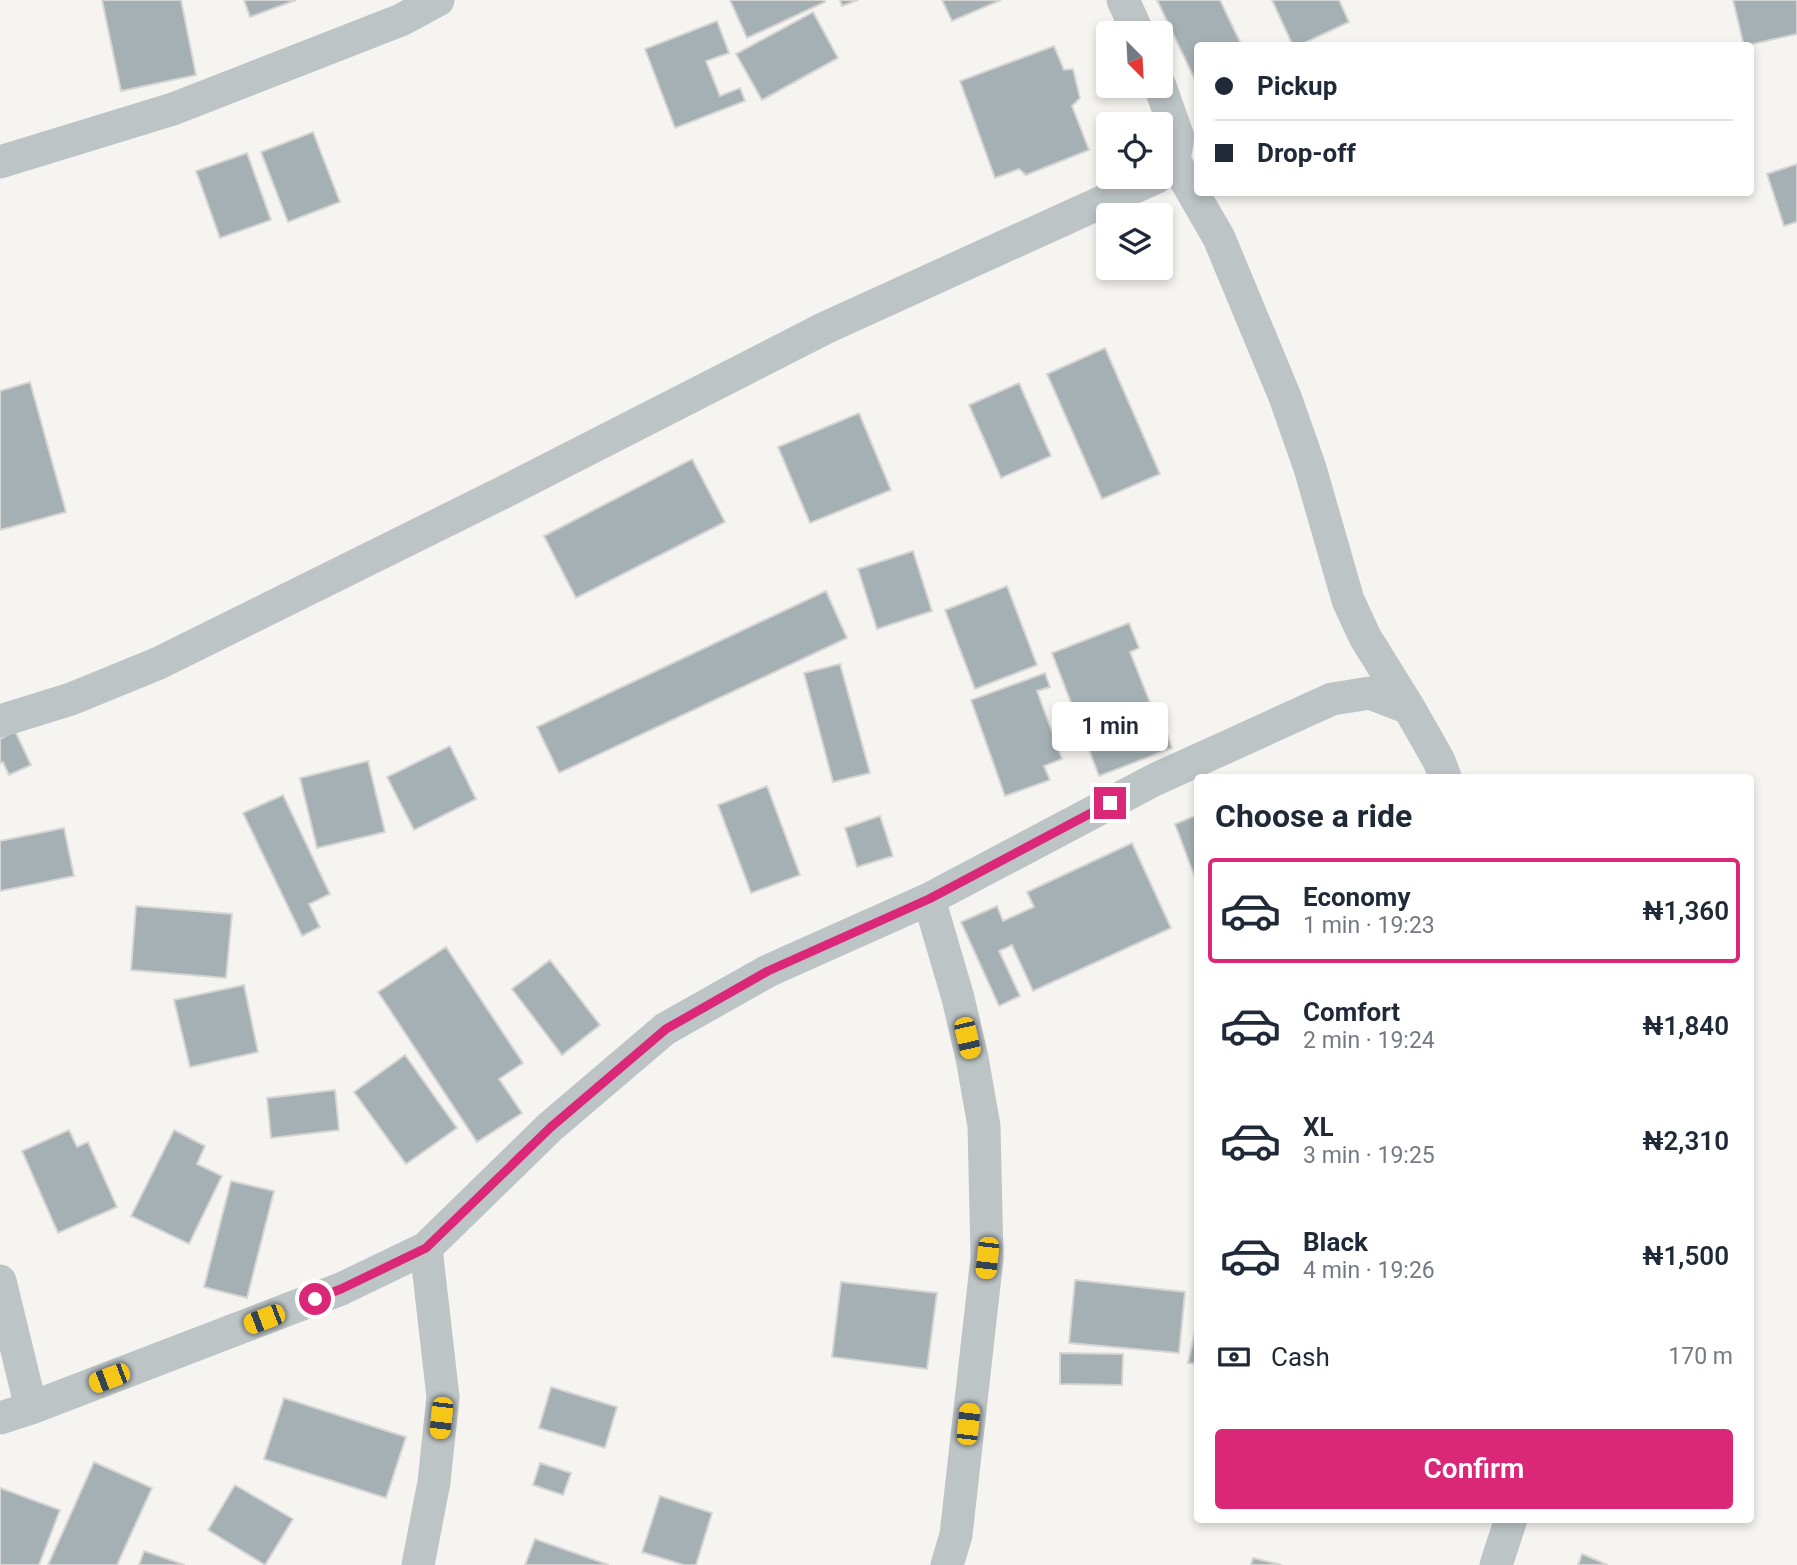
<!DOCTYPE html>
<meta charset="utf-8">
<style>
body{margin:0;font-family:Roboto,sans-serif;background:#f6f6f7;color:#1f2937;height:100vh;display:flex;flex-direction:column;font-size:26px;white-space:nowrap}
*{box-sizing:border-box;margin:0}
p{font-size:23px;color:#747a83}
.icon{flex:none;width:38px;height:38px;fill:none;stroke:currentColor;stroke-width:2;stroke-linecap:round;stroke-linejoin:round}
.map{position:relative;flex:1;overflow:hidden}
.sheet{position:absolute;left:1194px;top:774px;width:560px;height:749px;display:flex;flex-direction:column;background:#fff;border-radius:7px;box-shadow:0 4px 10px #0003}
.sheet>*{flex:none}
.hud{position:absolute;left:1194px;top:42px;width:560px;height:154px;border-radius:7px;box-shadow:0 4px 10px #0003;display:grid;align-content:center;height:154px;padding:0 21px;background:#fff}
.needle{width:46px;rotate:156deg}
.fabs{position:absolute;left:1096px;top:21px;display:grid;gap:14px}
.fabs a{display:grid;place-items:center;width:77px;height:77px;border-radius:7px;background:#fff;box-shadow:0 4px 10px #0003;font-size:35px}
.end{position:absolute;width:32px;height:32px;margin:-16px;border:9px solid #db2777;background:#fff;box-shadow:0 0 0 4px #fff}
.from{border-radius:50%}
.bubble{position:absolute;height:49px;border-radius:7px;background:#fff;box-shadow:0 4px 10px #0003;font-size:23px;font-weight:600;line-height:49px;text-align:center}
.car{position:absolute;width:21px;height:42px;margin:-21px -10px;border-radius:9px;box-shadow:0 0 5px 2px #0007;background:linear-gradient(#f5c518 24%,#345 0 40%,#f5c518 0 76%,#345 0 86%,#f5c518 0)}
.hud b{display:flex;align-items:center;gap:24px;height:66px;font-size:26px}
.hud b+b{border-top:2px solid #e0e1e3}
.hud i{width:18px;height:18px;background:#1f2937}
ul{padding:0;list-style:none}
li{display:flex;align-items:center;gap:21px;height:105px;margin:0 14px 10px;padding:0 7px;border:4px solid transparent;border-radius:7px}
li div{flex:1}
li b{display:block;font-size:26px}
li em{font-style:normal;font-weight:600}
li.current{border-color:#db2777}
li>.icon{width:63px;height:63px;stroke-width:1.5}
h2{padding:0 21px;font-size:32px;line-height:84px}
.pay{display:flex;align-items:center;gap:18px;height:77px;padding:0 21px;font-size:26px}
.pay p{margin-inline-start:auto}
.action{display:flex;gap:14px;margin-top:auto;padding:14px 21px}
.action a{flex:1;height:80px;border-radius:7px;background:#db2777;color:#fff;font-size:28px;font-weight:600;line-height:80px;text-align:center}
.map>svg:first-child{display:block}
.building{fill:#a4b0b3;stroke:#d6d5d3;stroke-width:2}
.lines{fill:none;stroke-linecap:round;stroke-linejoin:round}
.minor{stroke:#bdc4c6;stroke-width:33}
.route{stroke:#db2777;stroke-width:9}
</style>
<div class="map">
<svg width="1797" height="1565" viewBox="0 0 1797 1565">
<rect width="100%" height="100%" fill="#f5f4f0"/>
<!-- building -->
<path class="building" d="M102 0H181L196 75 121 91Z
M244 0H296L250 17Z
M730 0H824L825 2 747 38Z
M840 0H858L842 6Z
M942 0H1001L952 21Z
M1157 0H1220L1242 46H1197V84Z
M1272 0H1339L1349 22 1298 46H1293Z
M1733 0H1797V34L1744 46Z
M813 12 838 58 762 100 736 54Z
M717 21 729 53 706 61 720 96 740 88 745 101 675 128 645 49Z
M1054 46 1064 70 1073 69 1080 98 1072 106 1089 150 1026 175 1019 169 995 178 960 81Z
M313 132 340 202 288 222 261 152Z
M247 153 271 220 220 238 196 171Z
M1797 164V222L1784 226 1767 174Z
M1105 348 1160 474 1102 499 1047 374Z
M30 382 66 512 0 530V391Z
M1019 383 1051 456 1001 478 969 405Z
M859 413 891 490 810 523 778 447Z
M692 459 725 522 576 598 544 536Z
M913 551 932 611 877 629 858 569Z
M1007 586 1037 665 975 689 945 610Z
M826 591 847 638 559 773 537 727Z
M1129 623 1139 648 1130 652 1159 725 1163 723 1172 748 1099 776 1052 653Z
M840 664 870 773 833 782 804 673Z
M1045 673 1050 687 1037 691 1062 759 1044 766 1050 780 1005 796 971 700Z
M15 731 31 765 9 775 3 762 0 763V739Z
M450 746 476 799 414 830 387 777Z
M368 761 385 832 317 848 300 778Z
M767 786 800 875 751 893 718 805Z
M283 795 330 894 309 904 320 927 302 936 243 813Z
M1197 815V883L1175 824Z
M880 816 893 856 857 867 845 828Z
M64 828 74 876 0 891V841Z
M1132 843 1171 928 1033 991 1012 945 999 951 1020 996 999 1006 961 922 997 906 1003 921 1034 907 1027 892Z
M136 906 232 914 226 978 131 970Z
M446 947 523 1063 499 1079 522 1113 477 1142 378 992Z
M550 960 600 1025 562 1055 512 989Z
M244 985 258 1052 190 1067 174 1000Z
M405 1055 457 1128 406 1164 354 1092Z
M335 1090 339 1130 271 1138 267 1098Z
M69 1130 77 1147 88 1142 117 1207 58 1233 22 1151Z
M174 1130 205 1146 197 1164 222 1176 189 1244 131 1216Z
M231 1181 274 1191 247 1298 204 1287Z
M1075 1280 1185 1292 1179 1353 1069 1343Z
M841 1282 937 1293 927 1369 832 1357Z
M1197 1323V1364L1188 1363Z
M1060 1353 1123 1354 1122 1385 1060 1384Z
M551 1387 617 1407 605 1448 539 1428Z
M284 1398 406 1437 386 1498 264 1459Z
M94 1462 152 1488 117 1565H48Z
M540 1463 571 1473 563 1495 533 1485Z
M235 1485 293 1519 265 1565 208 1530Z
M0 1488 60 1510 39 1565H0Z
M660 1496 712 1513 696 1565H684L642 1552Z
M535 1539 609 1565H525Z
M144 1551 185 1565H139Z
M1582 1554 1608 1565H1578Z
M1253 1558 1282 1565H1251Z"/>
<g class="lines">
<!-- minor -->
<path class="minor" d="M1123 0 1138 33
M1160 86 1178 137 1174 160 1160 173
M1174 160 1219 238 1285 397 1310 468 1348 600 1365 637 1409 708
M0 162 173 109 401 20 438 0
M0 721 71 699 159 663 510 489 825 328 1157 177
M929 899 958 998 972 1058 984 1126 987 1258 956 1535 947 1565
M426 1248 550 1127 665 1029 768 971 929 899 1154 780 1332 699 1370 693 1409 708 1439 761 1445 777
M0 1281 31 1408
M0 1418 31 1408 341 1289 426 1248 443 1397 434 1482 418 1565
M1496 1565 1511 1519"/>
</g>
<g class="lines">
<!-- route -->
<path class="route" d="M315 1299 341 1289 426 1248 551 1127 666 1029 768 971 929 899 1110 803"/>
</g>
</svg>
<div class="fabs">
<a><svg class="needle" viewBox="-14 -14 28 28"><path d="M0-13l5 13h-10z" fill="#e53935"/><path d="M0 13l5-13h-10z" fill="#747a83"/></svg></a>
<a><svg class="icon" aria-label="locate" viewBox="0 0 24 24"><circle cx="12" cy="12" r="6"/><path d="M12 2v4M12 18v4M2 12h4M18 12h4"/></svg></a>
<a><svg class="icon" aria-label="layers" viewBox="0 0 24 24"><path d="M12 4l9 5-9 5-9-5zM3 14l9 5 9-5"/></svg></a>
</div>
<i class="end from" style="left:315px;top:1299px"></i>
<i class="end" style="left:1110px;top:803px"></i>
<div class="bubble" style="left:1052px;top:702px;width:116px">1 min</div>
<i class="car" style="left:967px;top:1038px;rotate:167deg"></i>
<i class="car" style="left:987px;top:1258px;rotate:186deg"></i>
<i class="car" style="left:264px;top:1319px;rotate:249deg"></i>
<i class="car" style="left:109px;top:1378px;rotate:249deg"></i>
<i class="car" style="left:441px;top:1418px;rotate:186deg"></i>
<i class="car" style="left:968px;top:1424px;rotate:6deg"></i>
<div class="hud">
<b><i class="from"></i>Pickup</b>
<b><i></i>Drop-off</b>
</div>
<section class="sheet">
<h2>Choose a ride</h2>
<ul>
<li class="current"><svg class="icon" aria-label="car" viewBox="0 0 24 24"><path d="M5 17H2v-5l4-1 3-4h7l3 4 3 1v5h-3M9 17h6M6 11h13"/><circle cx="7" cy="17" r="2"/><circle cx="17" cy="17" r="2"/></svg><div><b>Economy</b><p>1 min · 19:23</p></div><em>₦1,360</em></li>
<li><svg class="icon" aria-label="car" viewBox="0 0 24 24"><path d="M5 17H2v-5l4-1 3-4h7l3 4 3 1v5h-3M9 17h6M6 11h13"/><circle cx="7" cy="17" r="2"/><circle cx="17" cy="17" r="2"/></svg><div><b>Comfort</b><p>2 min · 19:24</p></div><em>₦1,840</em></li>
<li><svg class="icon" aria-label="car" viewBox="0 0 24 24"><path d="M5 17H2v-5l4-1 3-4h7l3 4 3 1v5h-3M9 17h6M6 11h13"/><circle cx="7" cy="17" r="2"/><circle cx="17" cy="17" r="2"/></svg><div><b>XL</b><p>3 min · 19:25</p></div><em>₦2,310</em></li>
<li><svg class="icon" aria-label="car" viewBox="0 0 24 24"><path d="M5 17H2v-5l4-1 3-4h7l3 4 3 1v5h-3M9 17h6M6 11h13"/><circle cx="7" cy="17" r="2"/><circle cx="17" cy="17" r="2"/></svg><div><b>Black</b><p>4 min · 19:26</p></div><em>₦1,500</em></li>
</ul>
<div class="pay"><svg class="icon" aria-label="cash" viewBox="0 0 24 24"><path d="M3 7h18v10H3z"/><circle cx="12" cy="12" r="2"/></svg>Cash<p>170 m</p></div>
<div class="action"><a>Confirm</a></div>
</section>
</div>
